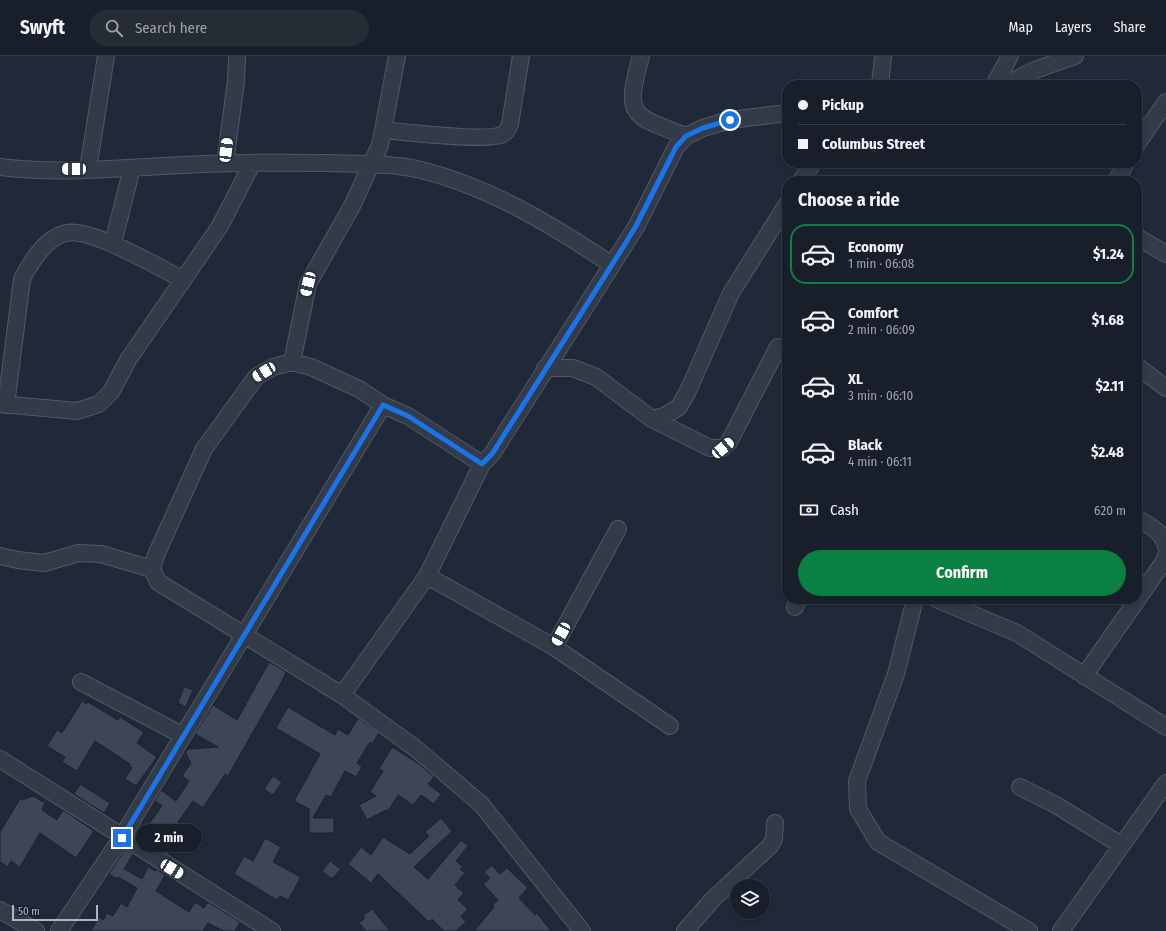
<!DOCTYPE html>
<meta charset="utf-8">
<style>
body{margin:0;font-family:"Fira Sans Condensed",sans-serif;background:#252c36;color:#f1f3f6;height:100vh;display:flex;flex-direction:column;font-size:15px;white-space:nowrap}
*{box-sizing:border-box;margin:0}
p{font-size:13px;color:#9fa2a8}
.icon{flex:none;width:22px;height:22px;fill:none;stroke:currentColor;stroke-width:2;stroke-linecap:round;stroke-linejoin:round}
.map{position:relative;flex:1;overflow:hidden}
.details{position:absolute;left:782px;top:120px;width:360px;height:428px;display:flex;flex-direction:column;background:#181f2a;border-radius:16px;box-shadow:0 2px 6px #0003,0 0 0 1px #363d47}
.details>*{flex:none}
.top-card{position:absolute;left:782px;top:24px;width:360px;height:88px;border-radius:16px;box-shadow:0 2px 6px #0003,0 0 0 1px #363d47;display:grid;align-content:center;height:88px;padding:0 16px;background:#181f2a}
.tools{position:absolute;left:730px;top:823px;display:grid;gap:8px}
.tools a{display:grid;place-items:center;width:40px;height:40px;border-radius:50%;background:#181f2a;box-shadow:0 2px 6px #0003,0 0 0 1px #363d47;font-size:20px}
.scale{position:absolute;left:12px;bottom:10px;width:86px;box-sizing:border-box;padding-left:4px;border:2px solid #aeb5c5;border-top:0;font-size:11px;line-height:14px;white-space:nowrap;color:#aeb5c5;-webkit-text-stroke:3px #19202d;paint-order:stroke}
.end{position:absolute;width:18px;height:18px;margin:-9px;border:5px solid #1a73e8;background:#fff;box-shadow:0 0 0 2px #fff}
.from{border-radius:50%}
.bubble{position:absolute;height:28px;border-radius:14px;background:#181f2a;box-shadow:0 2px 6px #0003,0 0 0 1px #363d47;font-size:13px;font-weight:700;line-height:28px;text-align:center}
.car{position:absolute;width:12px;height:24px;margin:-12px -6px;border-radius:5px;box-shadow:0 0 3px 1px #0007;background:linear-gradient(#fff 24%,#345 0 40%,#fff 0 76%,#345 0 86%,#fff 0)}
.top-card b{display:flex;align-items:center;gap:14px;height:38px;font-size:15px}
.top-card b+b{border-top:1px solid #363d47}
.top-card i{width:10px;height:10px;background:#f1f3f6}
ul{padding:0;list-style:none}
li{display:flex;align-items:center;gap:12px;height:60px;margin:0 8px 6px;padding:0 8px;border:2px solid transparent;border-radius:16px}
li div{flex:1}
li b{display:block;font-size:15px}
li em{font-style:normal;font-weight:700}
li.current{border-color:#0b8043}
li>.icon{width:36px;height:36px;stroke-width:1.5}
h2{padding:0 16px;font-size:18px;line-height:48px}
.pay{display:flex;align-items:center;gap:10px;height:44px;padding:0 16px;font-size:15px}
.pay p{margin-inline-start:auto}
.action{display:flex;gap:8px;margin-top:auto;padding:8px 16px}
.action a{flex:1;height:46px;border-radius:24px;background:#0b8043;color:#fff;font-size:16px;font-weight:700;line-height:46px;text-align:center}
header{display:flex;align-items:center;gap:24px;box-sizing:border-box;height:56px;padding:0 20px;background:#181f2a;border-bottom:1px solid #363d47}
header strong{font-size:19px}
nav{display:flex;gap:22px;margin-inline-start:auto;font-size:14px}
.search{width:280px;height:36px;background:#252c36;display:flex;align-items:center;gap:10px;box-sizing:border-box;padding:0 14px;border-radius:22px;color:#9fa2a8;font-size:15px}
.map>svg:first-child{display:block}
.building{fill:#3c4658;stroke:#1b222f}
.lines{fill:none;stroke-linecap:round;stroke-linejoin:round}
.minor-casing{stroke:#515866;stroke-width:18}
.minor{stroke:#333b48;stroke-width:16}
.route{stroke:#1a73e8;stroke-width:5}
</style>
<header>
<strong>Swyft</strong>
<div class="search"><svg class="icon" aria-label="search" viewBox="0 0 24 24"><circle cx="10" cy="10" r="6"/><path d="M15 15l6 6"/></svg>Search here</div>
<nav><a>Map</a><a>Layers</a><a>Share</a></nav>
</header>
<div class="map">
<svg width="1166" height="875" viewBox="0 0 1166 875">
<rect width="100%" height="100%" fill="#202938"/>
<!-- building -->
<path class="building" d="M269 606 286 616 281 627 228 720 225 718 203 752 193 745 178 766 190 774 176 795 145 773 162 750 155 745 161 734 176 745 189 725 182 720 191 707 186 698V695L189 693 218 691 195 678 213 649 237 664Z
M184 631 193 634 186 651 178 647Z
M82 645 86 648 88 646 118 664 120 661 144 676 137 687 157 701 136 730 125 723 132 712 129 710 130 708 95 685 77 715 62 706 65 701 47 690 57 674 62 677Z
M288 651 335 679 338 673 348 679 358 662 379 677 372 688 370 686 357 707 362 711 356 721 345 715 331 741 326 739 313 762H334V777H309V753L294 745 320 698 276 672Z
M392 691 419 708 434 721 428 728 441 738 434 748 421 739 413 749 398 739 388 755 386 754 367 764 359 749 376 740 370 736 383 715 379 713Z
M273 720 282 726 273 739 264 733Z
M80 728 110 747 104 757 74 738Z
M33 740 45 747 42 754 57 764 63 754 94 775 76 802 40 777 20 811 11 805 8 811 0 806V776L20 743 22 744Z
M441 762 452 775 414 811 428 823 461 784 468 790 456 805 463 811 460 813 465 817 455 829 464 837 458 844 468 853 461 860 466 866 456 875H444L432 863 429 866 378 818 371 827 348 808 361 791 371 799 383 781 410 798 429 780 425 776Z
M265 782 281 791 273 806 301 821 288 844 280 840 277 844 234 818 244 800 253 805Z
M125 793 133 798 124 813 142 823 148 811 156 815 157 813 165 819 156 835 189 856 195 846 204 852 208 846 240 866 235 875H223L208 867 203 875H91L99 861 103 864 107 857 113 860 121 847 127 851 137 832 118 821 117 823 109 818Z
M330 805 341 813 332 823 322 815Z
M492 809 500 818 507 812 528 832 519 842 535 859 537 857 551 875H474L494 851 492 849 498 844 483 828 490 822 484 816Z
M372 853 390 875H366L359 867 365 862 363 860Z"/>
<g class="lines">
<defs>
<path id="minor" d="M641 0C624 61 631 59 686 80
M880 29 883 0
M994 29 1010 0
M1005 29 1035 14 1075 0
M383 74 397 0
M1137 88 1166 46
M225 107 236 25 237 0
M0 111C53 118 109 113 163 110 217 107 271 106 326 107 357 108 391 107 421 114 490 131 554 170 612 209
M88 113 106 0
M801 125 813 107
M1116 125 1126 107
M1137 181 1166 198
M113 187 132 112
M292 306 308 228 352 150 380 89 383 74C402 76 491 86 503 78 507 76 508 72 510 68L521 0
M1137 310 1166 332
M545 312H573L596 321 652 363 710 392H723L729 386 778 291
M0 348 77 355 99 348 111 336 128 304 220 170 252 108
M6 349 22 223C31 206 45 182 66 177 90 171 158 211 182 223
M652 363 664 360 679 351 688 335 731 237 787 148
M482 408 408 360 383 349 359 333 311 311 292 306 273 311 256 321 204 393 156 499 152 513 158 526 342 639 415 692 481 748 582 875
M1137 462C1149 470 1163 475 1166 491
M0 500 18 504 44 507 79 497 101 498 152 513
M427 520 554 591 670 670
M915 543 896 618 857 725 858 753 878 786 1029 875
M936 543 1017 577 1166 671
M795 551 799 543
M554 591 618 473
M1084 620 1165 504 1166 499
M81 626 182 679
M342 639 427 520 482 408 492 398 636 171 676 91 686 80 703 72 730 64 787 57
M0 703 272 875
M1020 731 1056 749 1121 789
M0 854 36 875
M59 875 122 781 383 349
M685 875 713 843 770 790 774 783 775 767
M1061 875 1166 727"/>
</defs>
<!-- minor casing -->
<use href="#minor" class="minor-casing"/>
<!-- minor -->
<use href="#minor" class="minor"/>
</g>
<g class="lines">
<!-- route -->
<path class="route" d="M122 782 383 349 408 360 482 408 492 398 620 196 636 170 676 91 686 80 703 72 730 64"/>
</g>
</svg>
<div class="tools">
<a><svg class="icon" aria-label="layers" viewBox="0 0 24 24"><path d="M12 4l9 5-9 5-9-5zM3 14l9 5 9-5"/></svg></a>
</div>
<div class="scale">50 m</div>
<i class="end from" style="left:730px;top:64px"></i>
<i class="end" style="left:122px;top:782px"></i>
<div class="bubble" style="left:136px;top:768px;width:66px">2 min</div>
<i class="car" style="left:226px;top:94px;rotate:7deg"></i>
<i class="car" style="left:74px;top:113px;rotate:270deg"></i>
<i class="car" style="left:308px;top:228px;rotate:194deg"></i>
<i class="car" style="left:264px;top:316px;rotate:238deg"></i>
<i class="car" style="left:723px;top:392px;rotate:50deg"></i>
<i class="car" style="left:561px;top:578px;rotate:209deg"></i>
<i class="car" style="left:172px;top:813px;rotate:122deg"></i>
<div class="top-card">
<b><i class="from"></i>Pickup</b>
<b><i></i>Columbus Street</b>
</div>
<section class="details">
<h2>Choose a ride</h2>
<ul>
<li class="current"><svg class="icon" aria-label="car" viewBox="0 0 24 24"><path d="M5 17H2v-5l4-1 3-4h7l3 4 3 1v5h-3M9 17h6M6 11h13"/><circle cx="7" cy="17" r="2"/><circle cx="17" cy="17" r="2"/></svg><div><b>Economy</b><p>1 min · 06:08</p></div><em>$1.24</em></li>
<li><svg class="icon" aria-label="car" viewBox="0 0 24 24"><path d="M5 17H2v-5l4-1 3-4h7l3 4 3 1v5h-3M9 17h6M6 11h13"/><circle cx="7" cy="17" r="2"/><circle cx="17" cy="17" r="2"/></svg><div><b>Comfort</b><p>2 min · 06:09</p></div><em>$1.68</em></li>
<li><svg class="icon" aria-label="car" viewBox="0 0 24 24"><path d="M5 17H2v-5l4-1 3-4h7l3 4 3 1v5h-3M9 17h6M6 11h13"/><circle cx="7" cy="17" r="2"/><circle cx="17" cy="17" r="2"/></svg><div><b>XL</b><p>3 min · 06:10</p></div><em>$2.11</em></li>
<li><svg class="icon" aria-label="car" viewBox="0 0 24 24"><path d="M5 17H2v-5l4-1 3-4h7l3 4 3 1v5h-3M9 17h6M6 11h13"/><circle cx="7" cy="17" r="2"/><circle cx="17" cy="17" r="2"/></svg><div><b>Black</b><p>4 min · 06:11</p></div><em>$2.48</em></li>
</ul>
<div class="pay"><svg class="icon" aria-label="cash" viewBox="0 0 24 24"><path d="M3 7h18v10H3z"/><circle cx="12" cy="12" r="2"/></svg>Cash<p>620 m</p></div>
<div class="action"><a>Confirm</a></div>
</section>
</div>
